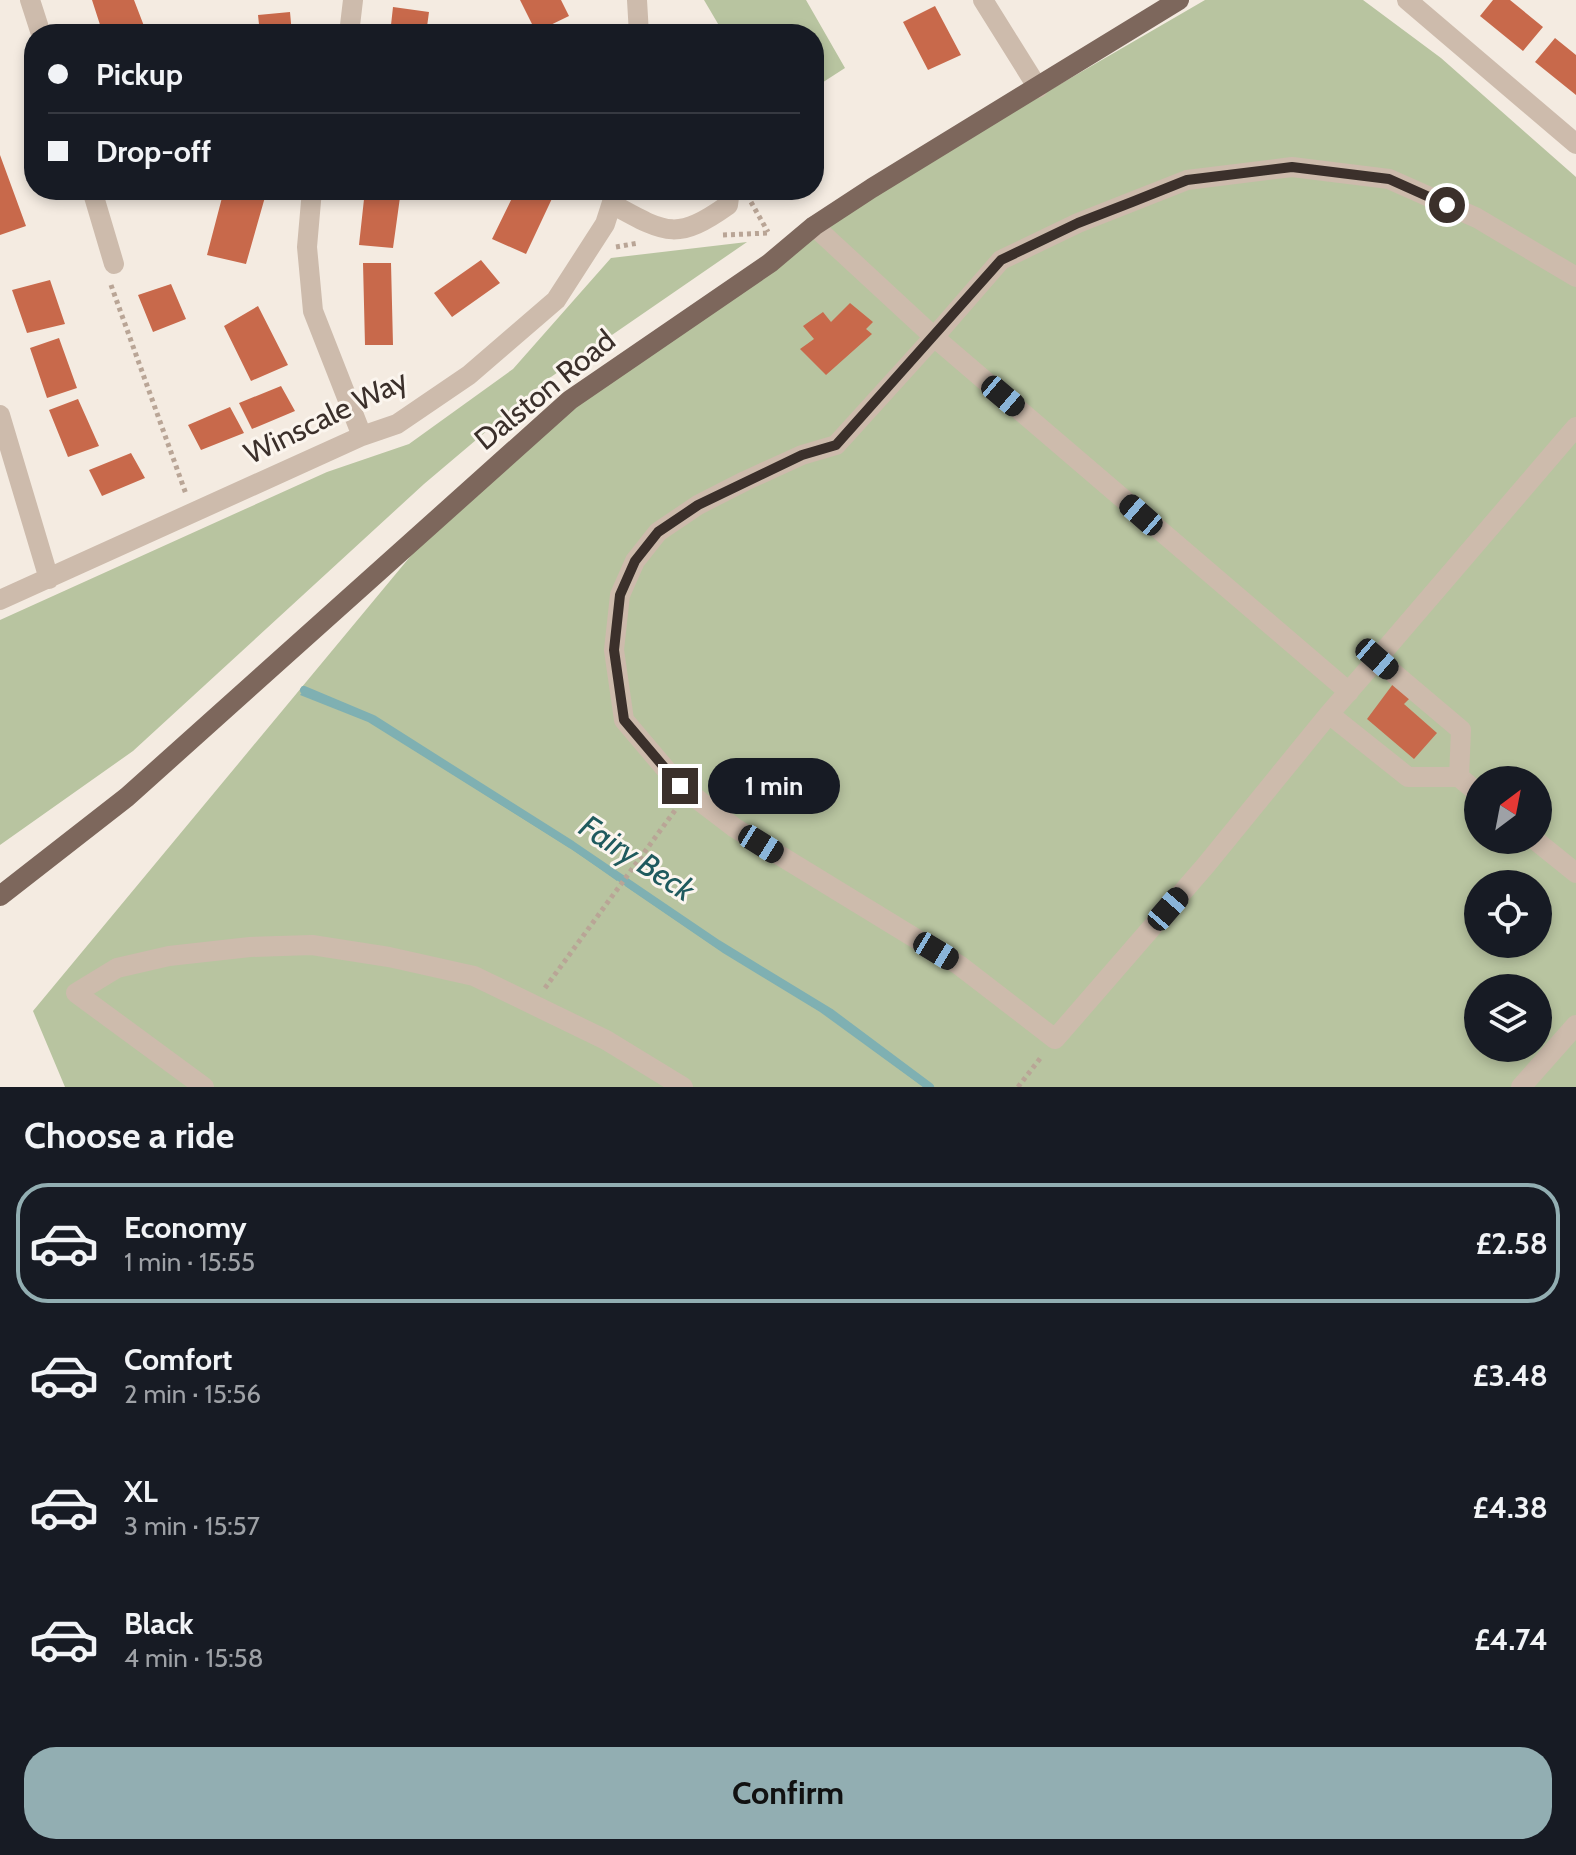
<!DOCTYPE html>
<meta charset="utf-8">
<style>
body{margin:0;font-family:Cabin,sans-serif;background:#242831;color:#f1f3f6;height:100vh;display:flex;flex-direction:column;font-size:30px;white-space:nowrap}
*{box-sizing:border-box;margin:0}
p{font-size:26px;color:#9ea1a6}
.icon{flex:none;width:44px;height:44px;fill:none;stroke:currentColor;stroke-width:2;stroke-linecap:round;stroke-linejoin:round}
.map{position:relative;height:1087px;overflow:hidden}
.side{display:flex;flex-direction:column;background:#171b24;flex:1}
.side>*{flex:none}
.banner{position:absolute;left:24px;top:24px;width:800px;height:176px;border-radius:32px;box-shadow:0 4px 12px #0003;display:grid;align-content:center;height:176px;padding:0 24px;background:#171b24}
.needle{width:52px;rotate:32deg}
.tools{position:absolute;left:1464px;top:766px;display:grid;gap:16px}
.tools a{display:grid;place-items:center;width:88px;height:88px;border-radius:50%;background:#171b24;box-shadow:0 4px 12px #0003;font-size:40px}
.end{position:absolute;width:36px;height:36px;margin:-18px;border:10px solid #3b302b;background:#fff;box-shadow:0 0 0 4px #fff}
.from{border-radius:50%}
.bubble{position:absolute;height:56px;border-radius:28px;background:#171b24;box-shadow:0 4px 12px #0003;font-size:26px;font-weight:700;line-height:56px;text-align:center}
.car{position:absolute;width:24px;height:48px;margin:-24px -12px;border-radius:10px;box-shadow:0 0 6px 2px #0007;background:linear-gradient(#222 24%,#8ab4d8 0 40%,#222 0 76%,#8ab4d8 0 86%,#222 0)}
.banner b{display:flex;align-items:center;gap:28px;height:76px;font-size:30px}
.banner b+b{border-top:2px solid #363941}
.banner i{width:20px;height:20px;background:#f1f3f6}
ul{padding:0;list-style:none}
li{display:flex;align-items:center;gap:24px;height:120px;margin:0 16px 12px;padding:0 8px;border:4px solid transparent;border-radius:32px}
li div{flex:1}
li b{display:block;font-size:30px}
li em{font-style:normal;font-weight:700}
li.selected{border-color:#92aeb2}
li>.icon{width:72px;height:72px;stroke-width:1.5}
h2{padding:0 24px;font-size:36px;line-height:96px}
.cta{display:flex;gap:16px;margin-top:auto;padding:16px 24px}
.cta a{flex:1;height:92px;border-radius:32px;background:#92aeb2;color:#111;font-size:32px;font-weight:700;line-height:92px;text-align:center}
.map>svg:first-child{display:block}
.green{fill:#b8c4a0;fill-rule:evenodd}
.water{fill:#7fb0b2}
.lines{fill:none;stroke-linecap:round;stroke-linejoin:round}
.stream{stroke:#7fb0b2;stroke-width:8}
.building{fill:#c8694b}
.path{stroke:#b9a596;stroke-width:5;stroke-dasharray:4 4;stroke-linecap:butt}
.minor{stroke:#cdbbac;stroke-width:20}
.major{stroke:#7d675c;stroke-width:20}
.route{stroke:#3b302b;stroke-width:10}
.labels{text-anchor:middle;stroke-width:6;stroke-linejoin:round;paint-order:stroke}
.street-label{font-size:30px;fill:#3b302b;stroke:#fbf5ee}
.water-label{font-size:32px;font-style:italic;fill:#1f5a5e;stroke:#fbf5ee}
</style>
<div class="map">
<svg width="1576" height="1087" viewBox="0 0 1576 1087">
<rect width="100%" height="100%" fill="#f4ebe1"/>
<!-- green -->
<path class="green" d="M704 0H806L845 68 814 88V34H724Z
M1205 0H1363L1441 58 1576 177V1087H65L33 1011 453 505 570 400 873 193ZM1478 780H1538V840H1478ZM1478 884H1538V944H1478ZM1478 988H1538V1048H1478Z
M747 242 548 379 424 484 133 751 0 845V620L327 472 409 444 513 369 611 258Z"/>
<!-- water -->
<path class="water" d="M304 690 373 719 620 877 617 881 573 850 368 722 300 695Z
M628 883 718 944 831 1013 930 1087H923L820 1012 723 953 625 886Z"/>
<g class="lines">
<!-- stream -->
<path class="stream" d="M304 690 373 719 572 845 718 944 831 1013 930 1087"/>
</g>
<!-- building -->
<path class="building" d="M92 0H134L144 26 121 34H103Z
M520 0H561L569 16 536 32Z
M1493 0H1510L1543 27 1523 51 1480 16Z
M935 6 961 55 928 70 903 22Z
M393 7 429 12 426 34H390Z
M290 12 292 34H260L258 15Z
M1555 38 1576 55V95L1535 62Z
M0 155 26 226 0 235Z
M224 190H267L246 264 207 255Z
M365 190H401L393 248 359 245Z
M516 190H556L526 254 492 239Z
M481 260 500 283 452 317 434 293Z
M363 263H391L393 345H365Z
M50 280 65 324 27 333 12 290Z
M171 284 186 319 153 332 138 295Z
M850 303 873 322 866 329 872 334 826 375 800 349 814 339 803 326 823 312 831 322Z
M258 306 288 365 251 381 224 326Z
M59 338 77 388 47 398 30 348Z
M281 386 295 411 252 429 239 403Z
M78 399 99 446 68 457 49 410Z
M230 407 244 433 201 450 188 425Z
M131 453 145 478 102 496 89 470Z
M1393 684 1411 697 1404 704 1437 733 1414 759 1367 719Z"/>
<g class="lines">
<!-- path -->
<path class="path" d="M751 202 768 232
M723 235 769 233
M616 247 638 243
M111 285 186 494
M545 988 676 809
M1018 1087 1042 1056"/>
<!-- minor -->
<path class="minor" d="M30 0 41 34
M637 0 639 34
M983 0 1038 88
M1407 0 1576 144
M349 34 353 0
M92 190 114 264
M312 190 307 247 313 311 362 436
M612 204C665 233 676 242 728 205L730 190
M814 226 934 337 1001 260 1078 223 1187 180 1292 167 1389 179 1477 218 1576 277
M0 415 49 579
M0 600 362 436 397 424 469 375 556 300 605 224 616 190
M1349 692 934 337 836 445 802 455 745 481 698 505 658 532 635 561 620 595 614 650 624 720 680 786 735 828 959 965 1055 1039 1206 865 1329 714 1377 659 1576 427
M1329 714 1408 777H1459L1461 730 1377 659
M1459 777 1478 793
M1535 840 1576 873
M204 1087 76 993 117 968 169 956 250 947 312 945 389 957 474 976 606 1040 683 1087
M1521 1087 1576 1025"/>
<!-- major -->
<path class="major" d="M0 896 127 797 570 400 770 263 814 226 872 188 1179 0"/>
</g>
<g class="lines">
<!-- route -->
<path class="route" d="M680 786 624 720 614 650 620 595 635 561 658 532 698 505 802 455 836 445 1001 260 1078 223 1132 202 1187 180 1292 167 1389 179 1447 205"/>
</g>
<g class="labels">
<!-- street labels -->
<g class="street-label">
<text transform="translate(545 390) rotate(-39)" y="10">Dalston Road</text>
<text transform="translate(326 417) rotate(-26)" y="10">Winscale Way</text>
</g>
<!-- water labels -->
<g class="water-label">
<text transform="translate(637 858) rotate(33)" y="11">Fairy Beck</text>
</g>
</g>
</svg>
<div class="tools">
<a><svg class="needle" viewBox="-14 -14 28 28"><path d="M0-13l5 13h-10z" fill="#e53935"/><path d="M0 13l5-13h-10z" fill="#9ea1a6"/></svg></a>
<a><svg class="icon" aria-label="locate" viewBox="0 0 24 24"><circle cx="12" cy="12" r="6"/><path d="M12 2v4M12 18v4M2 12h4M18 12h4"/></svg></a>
<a><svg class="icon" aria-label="layers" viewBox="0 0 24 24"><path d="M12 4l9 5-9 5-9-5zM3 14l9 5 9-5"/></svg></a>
</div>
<i class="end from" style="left:1447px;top:205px"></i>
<i class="end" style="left:680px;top:786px"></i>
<div class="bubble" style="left:708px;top:758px;width:132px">1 min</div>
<i class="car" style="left:1003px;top:396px;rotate:130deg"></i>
<i class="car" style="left:1141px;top:515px;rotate:311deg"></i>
<i class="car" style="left:1377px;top:659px;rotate:131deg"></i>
<i class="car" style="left:761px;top:844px;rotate:122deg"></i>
<i class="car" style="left:1168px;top:909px;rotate:41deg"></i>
<i class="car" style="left:936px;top:951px;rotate:121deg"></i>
<div class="banner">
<b><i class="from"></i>Pickup</b>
<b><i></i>Drop-off</b>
</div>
</div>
<section class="side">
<h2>Choose a ride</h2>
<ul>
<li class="selected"><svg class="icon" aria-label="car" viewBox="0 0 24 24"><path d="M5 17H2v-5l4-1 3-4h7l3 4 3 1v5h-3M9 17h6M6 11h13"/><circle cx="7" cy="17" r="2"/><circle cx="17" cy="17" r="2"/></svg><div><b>Economy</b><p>1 min · 15:55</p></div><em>£2.58</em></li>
<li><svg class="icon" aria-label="car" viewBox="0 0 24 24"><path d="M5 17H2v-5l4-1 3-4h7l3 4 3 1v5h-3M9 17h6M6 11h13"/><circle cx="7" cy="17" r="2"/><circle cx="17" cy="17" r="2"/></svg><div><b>Comfort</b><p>2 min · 15:56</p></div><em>£3.48</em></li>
<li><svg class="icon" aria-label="car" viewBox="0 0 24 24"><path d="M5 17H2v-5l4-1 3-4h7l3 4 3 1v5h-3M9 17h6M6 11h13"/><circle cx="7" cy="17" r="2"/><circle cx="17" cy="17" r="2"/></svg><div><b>XL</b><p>3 min · 15:57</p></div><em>£4.38</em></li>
<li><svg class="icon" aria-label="car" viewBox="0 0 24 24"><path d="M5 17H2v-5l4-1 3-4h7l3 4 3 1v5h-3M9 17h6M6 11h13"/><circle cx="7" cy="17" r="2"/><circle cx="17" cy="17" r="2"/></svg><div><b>Black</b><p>4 min · 15:58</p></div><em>£4.74</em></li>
</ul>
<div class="cta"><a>Confirm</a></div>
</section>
